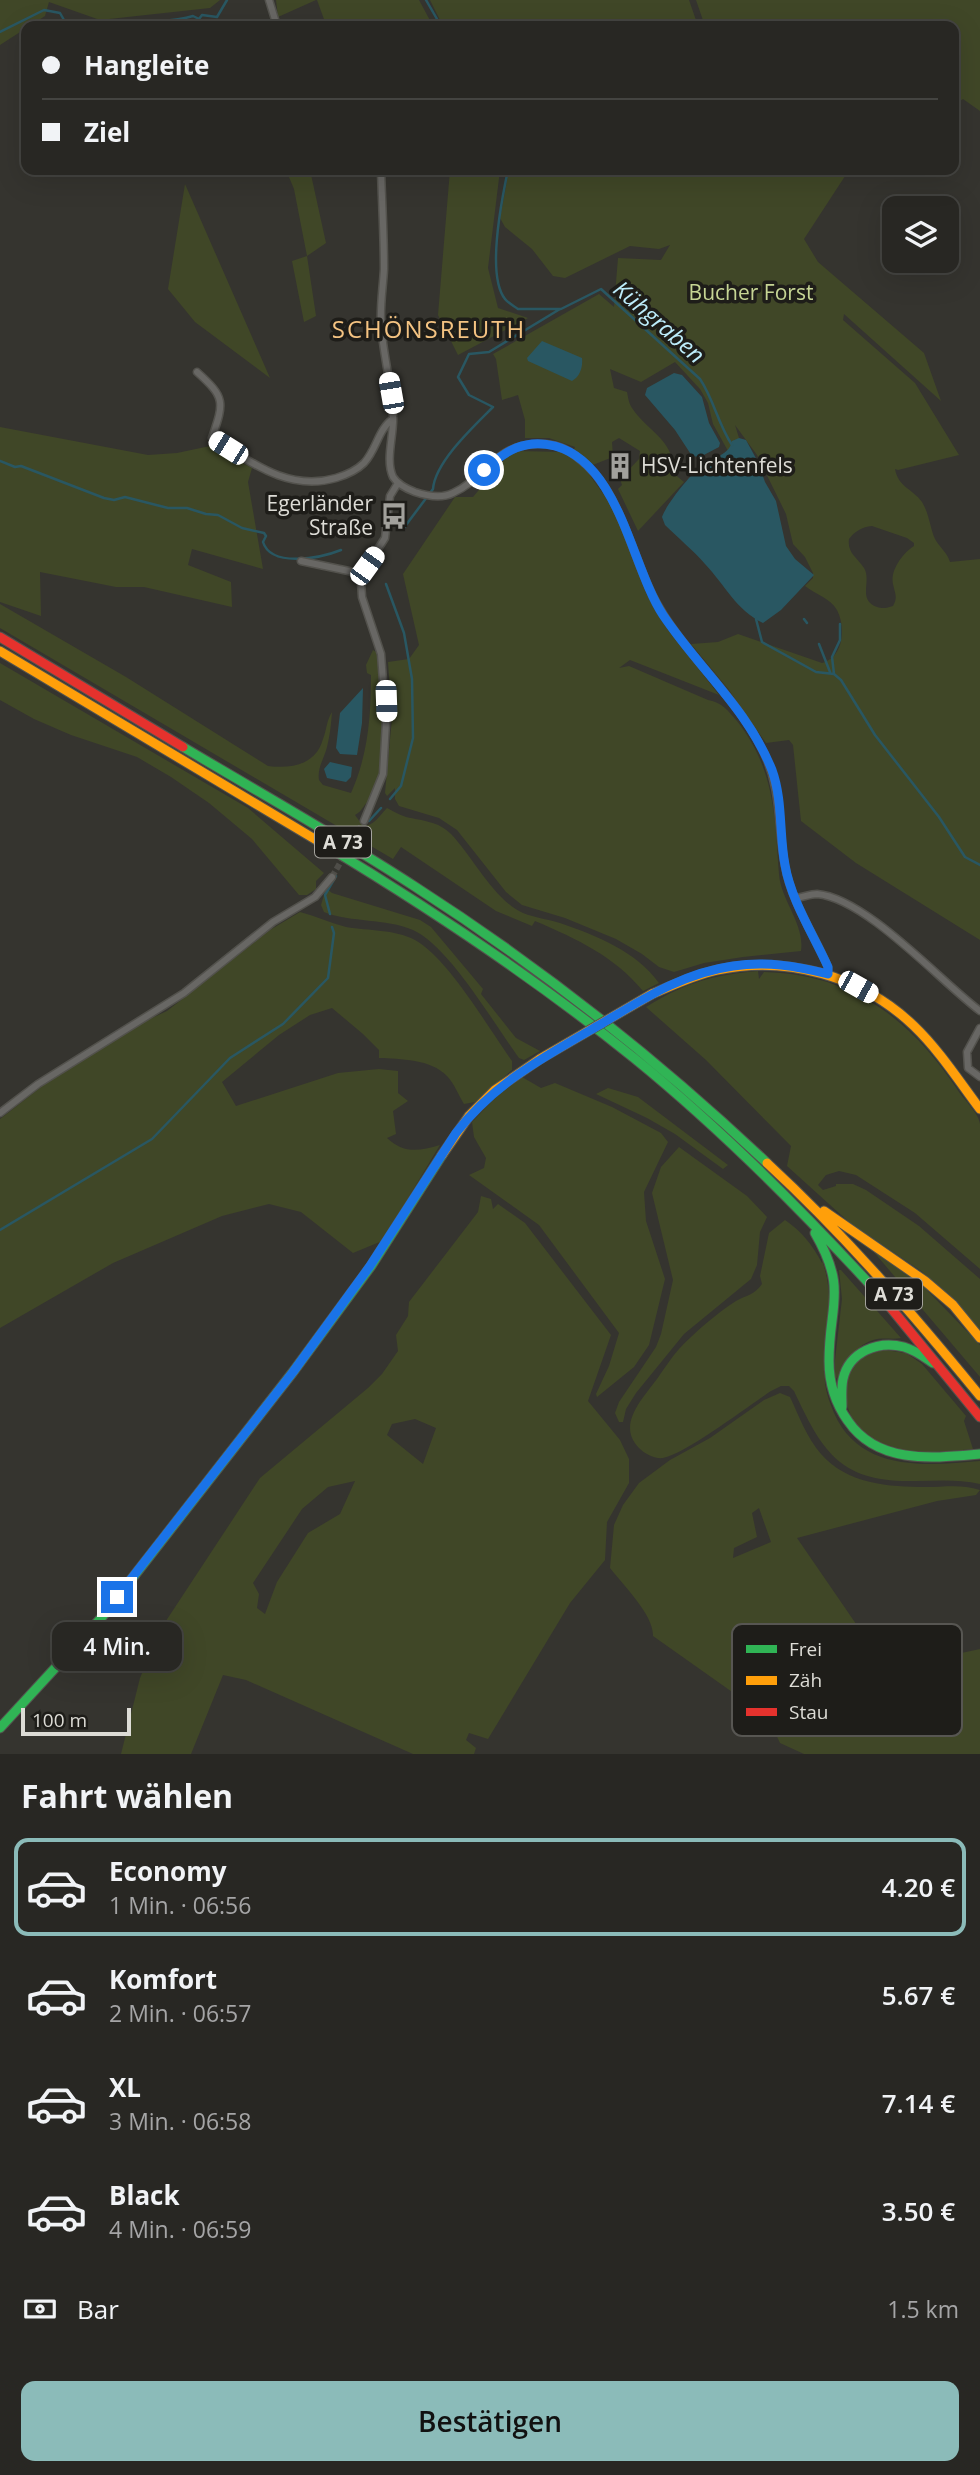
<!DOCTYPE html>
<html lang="de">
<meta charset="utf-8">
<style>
body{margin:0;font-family:"Open Sans",sans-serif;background:#302f2b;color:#f1f3f6;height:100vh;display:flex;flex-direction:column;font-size:26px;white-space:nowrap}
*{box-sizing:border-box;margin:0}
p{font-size:23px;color:#a5a5a6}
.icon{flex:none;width:38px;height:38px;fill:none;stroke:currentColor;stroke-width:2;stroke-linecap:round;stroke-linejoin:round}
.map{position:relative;height:1754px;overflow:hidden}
.panel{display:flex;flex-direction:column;background:#282723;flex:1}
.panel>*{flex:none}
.guide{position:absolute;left:21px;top:21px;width:938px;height:154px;border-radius:14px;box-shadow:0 7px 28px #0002,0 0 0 2px #444441;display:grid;align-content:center;height:154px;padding:0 21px;background:#282723}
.controls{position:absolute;left:882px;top:196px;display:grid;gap:14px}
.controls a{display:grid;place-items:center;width:77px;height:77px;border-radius:14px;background:#282723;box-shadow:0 7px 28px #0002,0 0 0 2px #444441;font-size:35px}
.scale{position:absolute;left:21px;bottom:18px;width:110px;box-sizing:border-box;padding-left:7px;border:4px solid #dddcd6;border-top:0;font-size:19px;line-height:24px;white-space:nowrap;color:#dddcd6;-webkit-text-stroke:5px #1e1d19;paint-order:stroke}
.end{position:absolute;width:32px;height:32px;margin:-16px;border:9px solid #1a73e8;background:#fff;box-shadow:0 0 0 4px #fff}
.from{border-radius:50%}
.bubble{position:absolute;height:49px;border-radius:14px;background:#282723;box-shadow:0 7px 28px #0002,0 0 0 2px #444441;font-size:23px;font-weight:600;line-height:49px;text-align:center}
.car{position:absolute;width:21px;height:42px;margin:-21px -10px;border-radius:9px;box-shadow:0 0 5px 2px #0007;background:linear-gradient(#fff 24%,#345 0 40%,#fff 0 76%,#345 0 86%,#fff 0)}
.guide b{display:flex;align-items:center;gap:24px;height:66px;font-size:26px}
.guide b+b{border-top:2px solid #444441}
.guide i{width:18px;height:18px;background:#f1f3f6}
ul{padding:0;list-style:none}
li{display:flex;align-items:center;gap:21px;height:98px;margin:0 14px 10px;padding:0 7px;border:4px solid transparent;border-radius:14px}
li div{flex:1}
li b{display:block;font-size:26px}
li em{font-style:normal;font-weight:600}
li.current{border-color:#8bbbb9}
li>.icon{width:63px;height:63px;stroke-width:1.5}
h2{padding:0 21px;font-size:32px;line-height:84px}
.pay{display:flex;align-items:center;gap:18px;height:77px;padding:0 21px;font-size:26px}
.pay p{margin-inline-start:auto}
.cta{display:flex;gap:14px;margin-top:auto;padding:14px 21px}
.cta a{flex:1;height:80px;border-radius:14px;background:#8bbbb9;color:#111;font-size:28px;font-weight:600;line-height:80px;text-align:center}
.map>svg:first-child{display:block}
.green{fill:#404727;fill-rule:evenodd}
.water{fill:#295762}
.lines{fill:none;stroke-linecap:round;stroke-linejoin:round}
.stream{stroke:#295762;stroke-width:2.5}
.street-tunnel{stroke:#4e4d48;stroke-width:6;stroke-dasharray:6 3;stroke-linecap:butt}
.street-casing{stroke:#53524d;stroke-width:9}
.fast-casing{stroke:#53524d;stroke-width:11}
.slow-casing{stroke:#53524d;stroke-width:11}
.jam-casing{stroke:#53524d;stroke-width:11}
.street{stroke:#686764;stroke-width:6}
.fast{stroke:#30b455;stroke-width:9}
.slow{stroke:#ff9f0a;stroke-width:9}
.jam{stroke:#e5322d;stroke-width:9}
.slow-bridge-casing{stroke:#53524d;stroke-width:11;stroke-linecap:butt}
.slow-bridge{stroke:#ff9f0a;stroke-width:9}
.route{stroke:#1a73e8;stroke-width:9}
.labels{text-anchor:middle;stroke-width:7;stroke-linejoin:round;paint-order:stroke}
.shield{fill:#1e1d19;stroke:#a4a39d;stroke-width:2}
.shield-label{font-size:19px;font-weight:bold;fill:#dddcd6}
.park-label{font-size:21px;fill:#c6d594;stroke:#1e1d19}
.poi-label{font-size:21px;fill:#dddcd6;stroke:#1e1d19;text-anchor:start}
.water-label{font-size:23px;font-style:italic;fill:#bdedfb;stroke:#1e1d19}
.quarter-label{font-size:24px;letter-spacing:2px;fill:#f4c382;stroke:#1e1d19}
.key{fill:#1e1d19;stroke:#575652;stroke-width:2}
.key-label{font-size:19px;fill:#dddcd6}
</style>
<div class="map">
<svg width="980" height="1754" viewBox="0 0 980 1754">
<rect width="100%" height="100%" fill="#35342f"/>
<!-- green -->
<path class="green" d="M0 0H220L210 8 100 20 49 2 45 16 0 45Z
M276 0H316L278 17Z
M317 0H419L433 26H316L325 22Z
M430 0H689L698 26H443Z
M696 0H980V111L963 99 954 105V26H705Z
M286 170H310L326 243 307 256 316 316 304 322 292 261 307 256 294 189Z
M450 170H500L488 268 498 308 528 318 458 355 438 315Z
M509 170H849L804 239 818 262 924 353 941 401 844 314 843 320 915 383 959 455 898 470 895 469C898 487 913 489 922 502 929 513 930 528 935 539 940 548 947 552 950 562L980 559V940L856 863 801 821 793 745 789 740 766 743 729 690 691 644 718 642 738 634 822 663C844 657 846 627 837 610 830 598 815 594 805 586L813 578V573L805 557 793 544 786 514 757 455 735 425 739 438 728 451 713 424 708 403 700 389 675 362 641 382 610 369 614 388 627 392C628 397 629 404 632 408 647 431 676 441 673 473L684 482 638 531 618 489 622 485 620 479 639 459 640 451 619 438 612 442 613 457 590 466 573 452 575 447 549 438H525V420L518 395 502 400 496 359 493 354 599 294 614 307 618 258 661 260 670 245 659 249 630 246 565 278 553 276 532 249 505 227 500 218ZM872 526 907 538 914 543V546C903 553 890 570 893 584 895 594 898 597 893 606 887 608 883 609 877 607 857 600 872 581 864 568 857 557 847 553 849 539 855 531 862 527 872 526Z
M185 184 270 378 195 322 168 289Z
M0 427 148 455 177 453 210 446 252 468 248 482 263 569 192 549 188 565 231 582 232 607 144 587H116L40 572 41 616 0 602Z
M517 451 563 452 579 462 588 473 613 507 647 595 664 624 719 695 630 660 619 668 629 666 708 700C723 703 727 710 737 721 775 769 775 817 779 874 781 901 805 924 801 951L743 957 704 963 674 972 659 967 642 954 616 939 565 918 522 905 506 892 457 830 439 818 399 806 395 799V788L387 796 385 793 392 718 388 662 409 659 419 645 403 574 455 497H473L509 454Z
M0 604 126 677 268 766C291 769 316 765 323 739 327 729 326 722 332 712 331 725 330 735 327 747 324 759 317 768 319 780L323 785 351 793C368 755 371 717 371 675L367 673 366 665 373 650 376 652C385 678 386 744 380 773 378 781 374 790 371 799 364 803 363 811 355 815L363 826C374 826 380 815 387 808 393 811 400 815 406 817 423 821 438 821 451 834 473 857 494 900 523 913 535 918 548 919 560 923 597 936 636 951 659 983L643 991C614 956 577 939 535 921L532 926 496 911 401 847 393 859 0 628Z
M0 663 248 808 324 873 316 881V889L307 895H299L252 839 209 803 171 777 137 757 71 735 34 719 0 700Z
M326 888 332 893 420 920 431 927 483 989 481 994 516 1038 540 1051 524 1060 519 1058C494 1024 449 946 413 930 385 918 352 923 324 912L321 905Z
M300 912C316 916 330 923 346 927 369 931 394 929 415 940 448 958 489 1029 512 1061V1070L475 1102 464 1104C459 1096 454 1083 447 1076 431 1059 400 1059 379 1058V1050L363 1034 332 1008 310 1015 279 1035 222 1082 236 1106 338 1073 379 1069 398 1071V1093L408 1101 393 1111 396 1134 387 1138C404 1154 419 1151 440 1145L382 1241 353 1253 301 1212 269 1204 222 1216 113 1263 0 1328V1119L54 1077 141 1023 167 1011 270 930Z
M758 971 759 979 764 972C852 974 910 1019 957 1089 963 1099 979 1113 980 1124 980 1140 980 1157 980 1173 980 1205 980 1237 980 1269L915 1213 856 1175 839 1171 826 1175 818 1185 823 1190 836 1186V1184H853L866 1190 919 1226 980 1279V1333L952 1298 921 1271 850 1223 787 1166 791 1146 706 1060 646 1007C685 983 712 975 758 971Z
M522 1077 541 1088 555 1083 612 1107 661 1133 668 1142 644 1192 646 1221 665 1279 649 1345 634 1367 597 1397 596 1394 609 1366 619 1333 539 1225 469 1175 484 1168 486 1158 474 1137 472 1122 498 1095Z
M608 1088 638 1097 728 1165 723 1169 675 1134 647 1118 596 1094Z
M679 1147 747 1196 767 1217 760 1232 757 1265 751 1279 684 1334 636 1393 626 1409 623 1422H619L615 1413 619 1402 656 1347 661 1334 673 1280 652 1193 661 1167Z
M481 1196 491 1199 493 1209 498 1204 525 1223 611 1335 588 1401 620 1440 629 1459V1483L607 1522 605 1560 570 1603 488 1739 469 1733 466 1740 476 1748 474 1754H413L246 1680 223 1675 191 1754H121L140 1678 160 1630 260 1478 368 1388 382 1374 398 1351 396 1335 408 1316 409 1302 478 1212ZM415 1419 436 1428 423 1464 387 1435 392 1424ZM355 1481 340 1514 308 1533 277 1582 265 1614 257 1608 259 1594 253 1583 302 1509 328 1487Z
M785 1220C802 1232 812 1244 822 1263V1260C837 1301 824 1340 825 1382 826 1393 830 1403 834 1413 860 1472 925 1466 980 1461V1484C958 1479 937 1481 915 1481 840 1483 822 1451 794 1391L789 1386H781L771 1391C748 1406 687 1453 663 1458 654 1459 645 1454 639 1448 616 1425 643 1398 657 1379 664 1369 671 1358 679 1349 695 1332 716 1314 736 1301 747 1295 754 1295 762 1284L760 1276 769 1233Z
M873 1251 924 1287 980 1345V1377Z
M839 1270H841L901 1338C892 1340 883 1337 873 1340 851 1347 850 1366 835 1380V1360L842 1299Z
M885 1350 906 1353 922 1364 966 1416 964 1421 973 1449C946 1451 912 1456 887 1445 879 1442 868 1438 863 1433 843 1415 839 1378 860 1360 868 1354 876 1352 885 1350Z
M780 1393 790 1397C799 1416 807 1438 821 1454 847 1484 889 1487 926 1487 945 1487 962 1484 980 1490L976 1495 937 1501 797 1538 887 1669 980 1649V1754H804L780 1743 772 1726 740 1703 735 1694 653 1636C654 1615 623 1585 610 1568L614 1525 623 1505 639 1483 670 1460 710 1438 764 1400ZM759 1508 771 1542 733 1558 734 1548 757 1537 752 1513Z"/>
<!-- water -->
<path class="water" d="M542 341 582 358C583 367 580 377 572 381L528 361 527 358Z
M674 373 682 375 702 397 709 423 720 443 719 447 700 457 692 456 675 430 645 395 647 388Z
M739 438 746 440 758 462 765 482 776 501 786 546 795 559 814 575 781 610 763 623C736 610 725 585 705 564 693 550 678 538 665 525L662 517C667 503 691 474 703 464 714 456 729 456 732 441Z
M363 688 362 723 357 755 340 754 336 748 340 713Z
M330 762 352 767 351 777 346 782 327 778 324 769Z"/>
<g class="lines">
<!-- stream -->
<path class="stream" d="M426 0 441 26
M106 26H108
M115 26 120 21C130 26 180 20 193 16L199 19 202 15 217 17 227 0
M0 32 44 10 60 13 64 20 86 26
M508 170C502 198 486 275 505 299 508 303 514 306 518 309H561L601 289 700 379C714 400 718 424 732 445
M0 461 15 467 21 466 104 498 114 500 125 497 168 508H187L206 514 218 515 242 528 264 533 266 536 263 542C271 568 321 558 341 550
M403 529 433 489C435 462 474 426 493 407L469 395 458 377 469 354 489 352 560 309
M386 584 404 633 412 679 413 738 401 786 390 799
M756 619 762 642 816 672 834 674 841 680 875 735 939 817 965 857 980 865
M804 619 807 623
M819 644 830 672
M834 674 832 657 840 640V624
M369 821 381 808
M330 914 325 895 336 876
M0 1230 152 1139 230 1058 283 1024 328 978 334 933 332 927"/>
<!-- street-tunnel -->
<path class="street-tunnel" d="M349 847 364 821
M332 877 344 856"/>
<defs>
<path id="street" d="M269 0 277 26
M381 170C382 203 384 236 384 269 383 287 380 305 381 324 383 355 392 385 393 417 394 435 385 460 393 477 398 485 407 489 415 492 427 496 441 499 453 493 486 478 493 446 536 444 551 443 566 448 577 457 620 488 630 551 653 596 682 653 736 694 764 753 782 791 777 826 785 866 791 901 814 934 828 967V974
M197 372C226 398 224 402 212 438 251 462 288 492 336 478 346 475 356 471 364 463 377 449 378 429 393 419
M301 561 363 574
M364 821 383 774 386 722 381 654 362 597 361 582 367 566 385 538 390 496 398 483
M796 898C803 897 811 894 817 894 866 898 940 981 980 1011
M980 1028 967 1052 968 1068 980 1077
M0 1113 38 1084 184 993 273 922 315 897 332 877"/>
<path id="fast" d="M183 747C260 793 339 837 414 886 540 967 658 1060 767 1163
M323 844C431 909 536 979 634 1058 725 1132 807 1215 886 1302
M815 1233C848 1290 829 1304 829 1361 829 1384 835 1403 848 1421 878 1465 934 1458 980 1454
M842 1407C842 1398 841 1388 843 1379 849 1352 878 1340 904 1347 915 1350 924 1357 933 1363
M0 1728 102 1617 293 1372 371 1266 442 1155"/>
<path id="slow" d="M0 651 323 844
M652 994C673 985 694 975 717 970 787 955 862 976 914 1026 939 1050 959 1081 980 1109
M442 1155 469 1116 495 1090 540 1059
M767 1163C845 1235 913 1314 980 1396
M824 1211 925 1281 953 1305 980 1338"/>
<path id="jam" d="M0 637 183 747
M886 1302 980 1417"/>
</defs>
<!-- street casing -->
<use href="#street" class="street-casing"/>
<!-- fast casing -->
<use href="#fast" class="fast-casing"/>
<!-- slow casing -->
<use href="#slow" class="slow-casing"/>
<!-- jam casing -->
<use href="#jam" class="jam-casing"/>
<!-- street -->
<use href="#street" class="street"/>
<!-- fast -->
<use href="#fast" class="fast"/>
<!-- slow -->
<use href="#slow" class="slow"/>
<!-- jam -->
<use href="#jam" class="jam"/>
<defs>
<path id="slow-bridge" d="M540 1059 652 994"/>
</defs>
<!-- slow-bridge casing -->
<use href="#slow-bridge" class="slow-bridge-casing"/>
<!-- slow-bridge -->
<use href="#slow-bridge" class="slow-bridge"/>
</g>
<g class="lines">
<!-- route -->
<path class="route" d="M117 1597 293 1372 370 1266 456 1133C494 1083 547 1055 601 1024 643 999 683 973 733 966 766 961 796 966 828 974V967C813 934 791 900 785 865 779 834 783 800 772 770 747 708 699 669 663 615 631 566 620 464 555 446 525 438 505 451 484 470"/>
</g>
<!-- icons -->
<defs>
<symbol id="building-bare" viewBox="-9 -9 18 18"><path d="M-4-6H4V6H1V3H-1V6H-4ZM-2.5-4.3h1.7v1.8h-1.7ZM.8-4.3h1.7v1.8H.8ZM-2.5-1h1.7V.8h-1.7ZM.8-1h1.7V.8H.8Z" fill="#a2a19c" stroke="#1e1d19" stroke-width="2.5" paint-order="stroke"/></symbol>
<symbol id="bus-bare" viewBox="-9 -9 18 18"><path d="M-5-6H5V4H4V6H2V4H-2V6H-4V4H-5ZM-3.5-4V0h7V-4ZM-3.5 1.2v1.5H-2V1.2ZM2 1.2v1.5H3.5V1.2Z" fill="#a2a19c" stroke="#1e1d19" stroke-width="2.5" paint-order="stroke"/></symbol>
</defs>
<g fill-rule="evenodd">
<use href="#building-bare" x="601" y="447" width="38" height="38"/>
<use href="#bus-bare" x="375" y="497" width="38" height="38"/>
</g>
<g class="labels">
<!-- shield labels -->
<g class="shield">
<rect x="315" y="826.5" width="56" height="31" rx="5"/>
<rect x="866" y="1278.5" width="56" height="31" rx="5"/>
</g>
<g class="shield-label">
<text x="343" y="849">A 73</text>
<text x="894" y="1301">A 73</text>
</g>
<!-- park labels -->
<g class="park-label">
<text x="751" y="300">Bucher Forst</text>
</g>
<!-- poi labels -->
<g class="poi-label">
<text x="641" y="473">HSV-Lichtenfels</text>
<text x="373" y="511" text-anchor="end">Egerländer<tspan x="373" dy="24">Straße</tspan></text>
</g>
<!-- water labels -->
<g class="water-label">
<text transform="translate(659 322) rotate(41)" y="8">Kühgraben</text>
</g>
<!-- quarter labels -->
<g class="quarter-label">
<text x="429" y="338">SCHÖNSREUTH</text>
</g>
</g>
<!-- legend -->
<rect x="732" y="1624" width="230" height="112" rx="10" class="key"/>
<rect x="746" y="1645" width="31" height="8" fill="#30b455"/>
<rect x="746" y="1676" width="31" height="9" fill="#ff9f0a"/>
<rect x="746" y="1708" width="31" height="8" fill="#e5322d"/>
<g class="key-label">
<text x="789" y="1656">Frei</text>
<text x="789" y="1687">Zäh</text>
<text x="789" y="1719">Stau</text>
</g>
</svg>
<div class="controls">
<a><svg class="icon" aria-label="layers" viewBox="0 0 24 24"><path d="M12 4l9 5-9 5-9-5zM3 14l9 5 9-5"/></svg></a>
</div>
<div class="scale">100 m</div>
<i class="end from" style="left:484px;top:470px"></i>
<i class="end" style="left:117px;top:1597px"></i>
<div class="bubble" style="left:52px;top:1622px;width:130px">4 Min.</div>
<i class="car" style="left:391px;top:393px;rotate:350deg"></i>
<i class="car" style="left:228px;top:448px;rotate:302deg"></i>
<i class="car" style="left:367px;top:566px;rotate:36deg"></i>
<i class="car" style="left:386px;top:701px;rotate:178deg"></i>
<i class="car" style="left:858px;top:987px;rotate:119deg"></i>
<div class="guide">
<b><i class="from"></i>Hangleite</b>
<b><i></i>Ziel</b>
</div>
</div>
<section class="panel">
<h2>Fahrt wählen</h2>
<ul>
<li class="current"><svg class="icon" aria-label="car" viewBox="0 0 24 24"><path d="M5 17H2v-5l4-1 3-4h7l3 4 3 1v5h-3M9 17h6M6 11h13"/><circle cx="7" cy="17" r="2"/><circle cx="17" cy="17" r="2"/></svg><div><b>Economy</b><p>1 Min. · 06:56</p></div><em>4.20 €</em></li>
<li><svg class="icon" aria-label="car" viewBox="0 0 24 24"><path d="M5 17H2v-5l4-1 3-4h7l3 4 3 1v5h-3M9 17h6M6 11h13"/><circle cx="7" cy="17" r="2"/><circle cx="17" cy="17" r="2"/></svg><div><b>Komfort</b><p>2 Min. · 06:57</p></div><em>5.67 €</em></li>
<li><svg class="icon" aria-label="car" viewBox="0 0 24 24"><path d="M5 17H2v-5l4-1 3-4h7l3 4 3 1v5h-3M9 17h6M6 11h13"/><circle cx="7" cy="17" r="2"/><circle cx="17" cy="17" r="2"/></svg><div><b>XL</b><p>3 Min. · 06:58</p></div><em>7.14 €</em></li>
<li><svg class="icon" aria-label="car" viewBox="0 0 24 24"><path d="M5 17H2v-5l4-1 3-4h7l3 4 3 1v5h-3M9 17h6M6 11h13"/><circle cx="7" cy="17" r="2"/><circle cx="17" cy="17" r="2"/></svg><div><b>Black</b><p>4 Min. · 06:59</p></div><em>3.50 €</em></li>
</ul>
<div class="pay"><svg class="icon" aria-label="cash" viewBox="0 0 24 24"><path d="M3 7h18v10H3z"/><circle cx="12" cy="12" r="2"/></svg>Bar<p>1.5 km</p></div>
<div class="cta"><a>Bestätigen</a></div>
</section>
